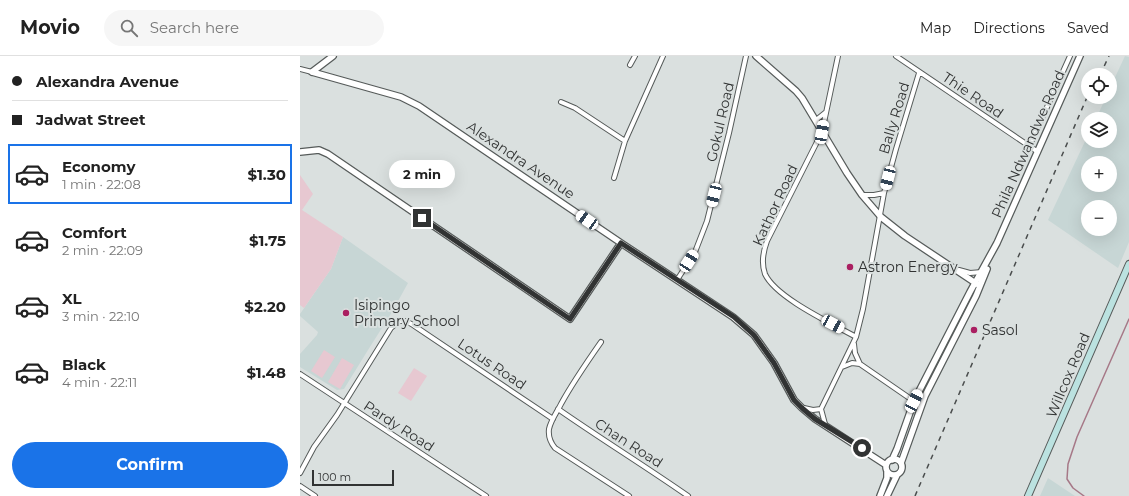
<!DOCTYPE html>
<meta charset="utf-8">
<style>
body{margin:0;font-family:Montserrat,sans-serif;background:#f6f6f6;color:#222;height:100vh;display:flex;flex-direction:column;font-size:15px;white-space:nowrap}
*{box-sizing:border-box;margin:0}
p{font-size:13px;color:#767676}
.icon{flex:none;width:22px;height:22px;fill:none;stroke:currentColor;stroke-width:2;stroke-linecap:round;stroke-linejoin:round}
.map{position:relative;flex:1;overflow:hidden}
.details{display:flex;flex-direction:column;background:#fff;width:300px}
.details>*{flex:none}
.top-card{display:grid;align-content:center;height:88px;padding:0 12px;background:#fff}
.controls{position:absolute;left:781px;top:12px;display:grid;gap:8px}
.controls a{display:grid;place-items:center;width:36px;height:36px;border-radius:50%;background:#fff;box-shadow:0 4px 16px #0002;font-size:20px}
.scale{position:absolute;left:12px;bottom:10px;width:82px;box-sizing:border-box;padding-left:4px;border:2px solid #313333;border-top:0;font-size:11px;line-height:14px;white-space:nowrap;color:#313333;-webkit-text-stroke:3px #dae0df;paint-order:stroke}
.end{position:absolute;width:18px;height:18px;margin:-9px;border:5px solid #313333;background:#fff;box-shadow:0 0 0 2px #fff}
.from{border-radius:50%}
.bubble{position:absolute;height:28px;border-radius:14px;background:#fff;box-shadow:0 4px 16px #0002;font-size:13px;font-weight:700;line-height:28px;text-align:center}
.car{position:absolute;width:12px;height:24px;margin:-12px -6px;border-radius:5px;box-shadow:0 0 3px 1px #0007;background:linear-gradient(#fff 24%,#345 0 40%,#fff 0 76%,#345 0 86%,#fff 0)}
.top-card b{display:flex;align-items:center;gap:14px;height:38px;font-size:15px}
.top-card b+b{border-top:1px solid #e0e0e0}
.top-card i{width:10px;height:10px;background:#222}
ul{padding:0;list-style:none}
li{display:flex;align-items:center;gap:12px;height:60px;margin:0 8px 6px;padding:0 4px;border:2px solid transparent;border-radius:0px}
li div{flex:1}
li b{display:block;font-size:15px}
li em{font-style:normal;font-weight:700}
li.active{border-color:#1a73e8}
li>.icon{width:36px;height:36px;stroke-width:1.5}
.primary-button{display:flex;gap:8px;margin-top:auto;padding:8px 12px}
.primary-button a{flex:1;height:46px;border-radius:24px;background:#1a73e8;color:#fff;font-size:16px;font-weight:700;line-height:46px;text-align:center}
header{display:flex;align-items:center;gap:24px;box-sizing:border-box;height:56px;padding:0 20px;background:#fff;border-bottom:1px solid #e0e0e0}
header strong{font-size:19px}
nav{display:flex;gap:22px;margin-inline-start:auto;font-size:14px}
.search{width:280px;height:36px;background:#f6f6f6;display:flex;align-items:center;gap:10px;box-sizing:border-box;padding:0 14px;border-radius:22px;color:#767676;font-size:15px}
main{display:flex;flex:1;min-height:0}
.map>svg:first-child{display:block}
.built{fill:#c7d6d5;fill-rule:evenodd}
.green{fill:#e7c8d1}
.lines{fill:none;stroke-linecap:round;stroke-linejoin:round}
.stream{stroke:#a67887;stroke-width:1.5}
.minor-casing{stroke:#565b5a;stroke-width:6}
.tertiary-casing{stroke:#565b5a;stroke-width:8}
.secondary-casing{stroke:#565b5a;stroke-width:8}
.minor{stroke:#fff;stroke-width:4}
.tertiary{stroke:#fff;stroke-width:5.5}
.secondary{stroke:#bbe2e0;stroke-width:6}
.rail{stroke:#4a4d4d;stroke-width:1.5;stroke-dasharray:5 5;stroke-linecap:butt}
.route{stroke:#313333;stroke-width:5}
.poi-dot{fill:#aa1f61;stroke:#dae0df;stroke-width:1.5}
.labels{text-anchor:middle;stroke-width:4;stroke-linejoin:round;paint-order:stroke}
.street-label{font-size:14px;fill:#313333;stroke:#dae0df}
.poi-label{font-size:14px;fill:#313333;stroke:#dae0df;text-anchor:start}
</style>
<header>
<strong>Movio</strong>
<div class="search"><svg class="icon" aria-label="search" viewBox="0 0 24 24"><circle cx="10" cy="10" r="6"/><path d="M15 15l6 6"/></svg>Search here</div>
<nav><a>Map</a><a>Directions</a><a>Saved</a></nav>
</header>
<main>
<section class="details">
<div class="top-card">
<b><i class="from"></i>Alexandra Avenue</b>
<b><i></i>Jadwat Street</b>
</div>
<ul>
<li class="active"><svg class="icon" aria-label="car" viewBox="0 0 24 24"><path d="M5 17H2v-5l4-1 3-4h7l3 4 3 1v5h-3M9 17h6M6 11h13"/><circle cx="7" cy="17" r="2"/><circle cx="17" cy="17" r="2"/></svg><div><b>Economy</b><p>1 min · 22:08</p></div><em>$1.30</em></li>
<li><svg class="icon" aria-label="car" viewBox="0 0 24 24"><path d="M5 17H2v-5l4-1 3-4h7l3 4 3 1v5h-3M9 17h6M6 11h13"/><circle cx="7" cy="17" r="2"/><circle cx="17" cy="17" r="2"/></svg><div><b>Comfort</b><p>2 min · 22:09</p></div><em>$1.75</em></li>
<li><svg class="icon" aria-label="car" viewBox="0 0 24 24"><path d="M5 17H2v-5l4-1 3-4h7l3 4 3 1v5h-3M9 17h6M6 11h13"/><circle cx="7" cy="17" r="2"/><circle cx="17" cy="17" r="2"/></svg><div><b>XL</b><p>3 min · 22:10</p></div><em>$2.20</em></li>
<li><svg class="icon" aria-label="car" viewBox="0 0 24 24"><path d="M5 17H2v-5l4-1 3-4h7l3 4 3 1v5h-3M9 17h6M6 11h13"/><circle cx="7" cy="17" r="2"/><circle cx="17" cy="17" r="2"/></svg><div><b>Black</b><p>4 min · 22:11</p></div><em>$1.48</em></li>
</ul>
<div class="primary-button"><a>Confirm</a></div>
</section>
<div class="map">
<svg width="829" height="440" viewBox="0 0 829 440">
<rect width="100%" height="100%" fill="#dae0df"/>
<!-- built -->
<path class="built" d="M825 0 829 1V186L818 212 748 164 788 79V85H810V63H796L806 41H810V32ZM788 107H810V129H788ZM788 151H810V173H788Z
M43 181 108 227 92 256 68 294 44 333 37 334 0 311V298L17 279 18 276 0 260V258L31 213Z
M748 422 775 440H740Z"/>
<!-- green -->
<path class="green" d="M0 119 13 138 2 154 43 181 31 213 4 252 0 249Z
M24 294 35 301 22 322 11 315Z
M42 302 54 309 40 333 28 326Z
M114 312 127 320 111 345 98 337Z"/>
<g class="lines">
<!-- stream -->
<path class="stream" d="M784 440 773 432 767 423 768 408 777 381 829 263"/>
<defs>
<path id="minor" d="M538 0 522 76 467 185C463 196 461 207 465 218 476 242 533 268 556 281
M596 0 738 96
M330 9 335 0
M0 13 12 16
M261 46 275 52 325 85
M516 64 526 56
M729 91 770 0
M314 122 325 85 363 0
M562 139H574L584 137
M659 214 670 217 682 216
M377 224 395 196 407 165 429 77 446 0
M301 286C287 306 273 326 261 348 257 356 251 364 249 373 248 381 250 386 255 392L329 440
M554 288 555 297 560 308 621 350
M542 311 552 307 560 308
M0 318 186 440
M504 352 513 354 521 353
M258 353C301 383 345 410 388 440
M525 368 521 353 556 281 563 253 584 137 596 93 619 17
M0 417 14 391 37 359 91 272 99 265H106L113 269 253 363
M0 430 15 440"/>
<path id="tertiary" d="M456 0 496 35 502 42 547 117 562 139 581 161 605 180 680 230
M12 16 101 41 119 50 321 187 433 261 454 279 474 307 494 344 502 352 515 363 586 409
M12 16 33 0
M0 96 19 94 28 98 270 263 321 187
M586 411a8 8 0 1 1 16 0a8 8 0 1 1-16 0Z
M592 404 597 393 614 345 670 236 697 187 780 0
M601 407 625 340 676 240 687 213
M580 440 587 422V416
M587 440 597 419"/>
<path id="secondary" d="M728 440 829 208"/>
</defs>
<!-- minor casing -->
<use href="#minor" class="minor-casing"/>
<!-- tertiary casing -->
<use href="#tertiary" class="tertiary-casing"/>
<!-- secondary casing -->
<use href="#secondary" class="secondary-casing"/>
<!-- minor -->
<use href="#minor" class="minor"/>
<!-- tertiary -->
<use href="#tertiary" class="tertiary"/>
<!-- secondary -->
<use href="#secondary" class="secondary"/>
<!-- rail -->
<path class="rail" d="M800 19 809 0
M615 440 788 39"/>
</g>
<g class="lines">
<!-- route -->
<path class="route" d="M122 162 270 263 321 187 434 261 454 279 474 307 494 344 502 352 515 363 562 392"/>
</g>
<!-- markers -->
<g class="poi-dot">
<circle cx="550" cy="211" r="4"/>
<circle cx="46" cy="257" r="4"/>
<circle cx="674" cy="274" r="4"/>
</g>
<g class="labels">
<!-- street labels -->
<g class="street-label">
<text transform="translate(673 39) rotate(34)" y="5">Thie Road</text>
<text transform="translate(594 62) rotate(-73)" y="5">Bally Road</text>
<text transform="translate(420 66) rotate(-77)" y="5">Gokul Road</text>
<text transform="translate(728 88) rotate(-66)" y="5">Phila Ndwandwe Road</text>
<text transform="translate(221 104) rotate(34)" y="5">Alexandra Avenue</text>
<text transform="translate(475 149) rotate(-65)" y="5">Kathor Road</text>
<text transform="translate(192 308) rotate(34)" y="5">Lotus Road</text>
<text transform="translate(768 319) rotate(-67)" y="5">Willcox Road</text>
<text transform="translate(99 370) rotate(33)" y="5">Pardy Road</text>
<text transform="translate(329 387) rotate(33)" y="5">Chan Road</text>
</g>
<!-- poi labels -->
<g class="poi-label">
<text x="558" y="216">Astron Energy</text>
<text x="54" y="254">Isipingo<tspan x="54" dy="16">Primary School</tspan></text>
<text x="682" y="279">Sasol</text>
</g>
</g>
</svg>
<div class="controls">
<a><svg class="icon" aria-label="locate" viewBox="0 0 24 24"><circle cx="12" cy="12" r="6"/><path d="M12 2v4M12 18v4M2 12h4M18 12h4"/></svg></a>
<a><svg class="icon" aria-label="layers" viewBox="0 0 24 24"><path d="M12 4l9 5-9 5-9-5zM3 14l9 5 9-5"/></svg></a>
<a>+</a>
<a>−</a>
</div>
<div class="scale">100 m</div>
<i class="end from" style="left:562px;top:392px"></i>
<i class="end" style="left:122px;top:162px"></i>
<div class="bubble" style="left:89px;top:104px;width:66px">2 min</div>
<i class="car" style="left:522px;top:76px;rotate:10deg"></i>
<i class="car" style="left:588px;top:122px;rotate:194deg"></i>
<i class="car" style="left:414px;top:139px;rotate:194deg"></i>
<i class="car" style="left:287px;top:164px;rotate:304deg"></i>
<i class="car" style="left:389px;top:205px;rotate:33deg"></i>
<i class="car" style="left:533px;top:268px;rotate:118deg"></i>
<i class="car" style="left:614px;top:345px;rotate:27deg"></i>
</div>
</main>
